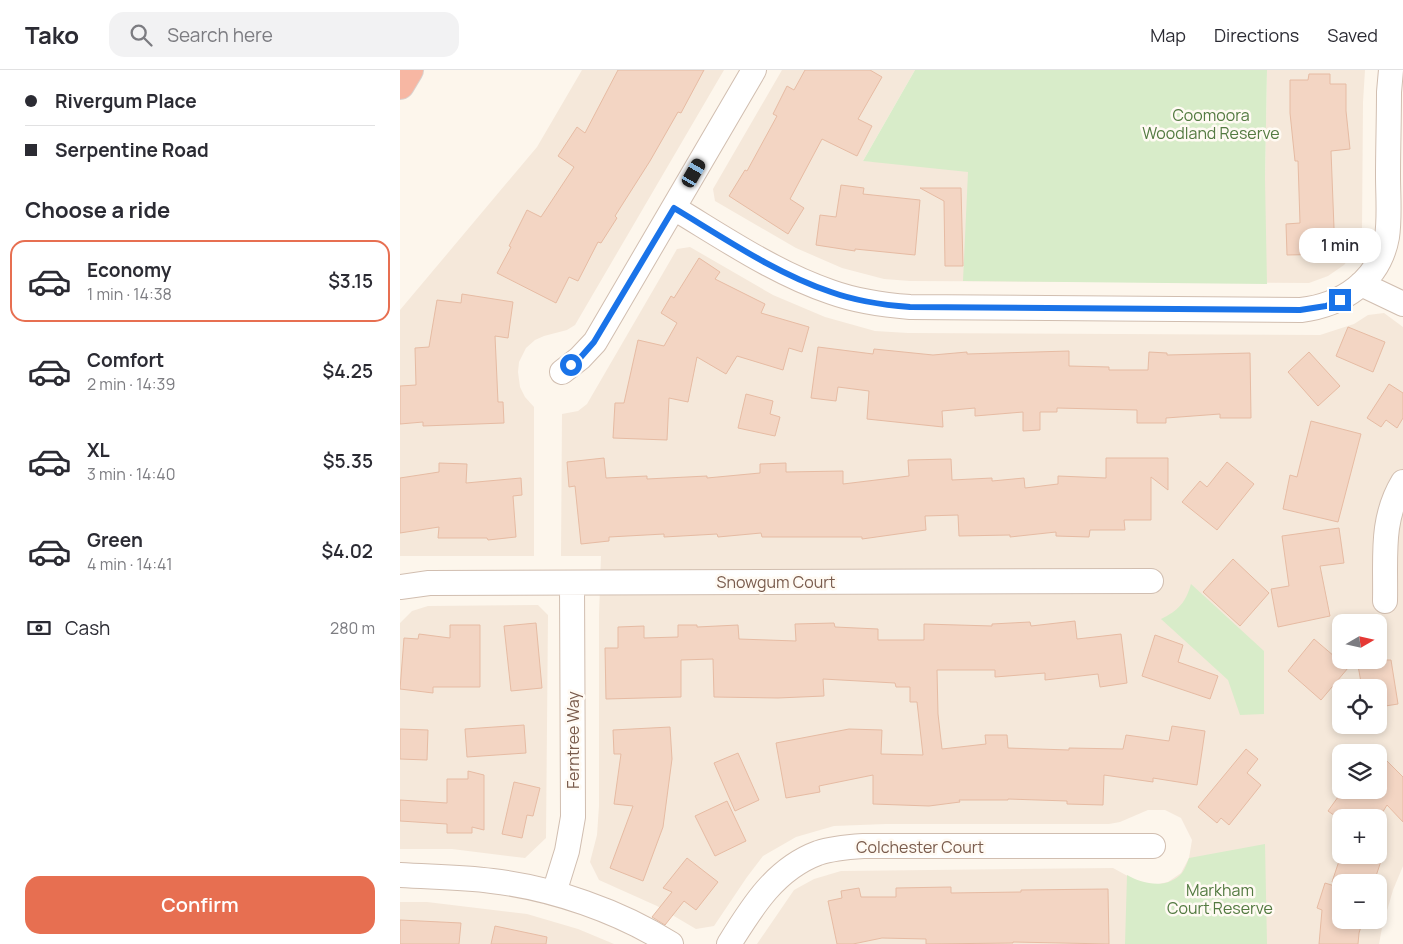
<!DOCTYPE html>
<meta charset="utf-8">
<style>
body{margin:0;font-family:Manrope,sans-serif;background:#f2f2f3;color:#2b2b33;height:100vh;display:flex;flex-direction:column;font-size:19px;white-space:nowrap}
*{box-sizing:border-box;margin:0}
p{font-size:16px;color:#7c7c81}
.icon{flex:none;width:28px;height:28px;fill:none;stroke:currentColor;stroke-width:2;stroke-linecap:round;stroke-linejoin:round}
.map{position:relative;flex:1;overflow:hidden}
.side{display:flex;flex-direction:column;background:#fff;width:400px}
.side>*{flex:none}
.guide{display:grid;align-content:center;height:110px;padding:0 25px;background:#fff}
.needle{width:32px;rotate:81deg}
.tools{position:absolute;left:932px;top:544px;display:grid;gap:10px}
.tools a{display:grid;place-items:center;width:55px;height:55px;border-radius:10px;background:#fff;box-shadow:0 2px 8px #0003;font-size:25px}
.end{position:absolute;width:22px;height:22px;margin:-11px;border:6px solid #1a73e8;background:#fff;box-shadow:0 0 0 2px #fff}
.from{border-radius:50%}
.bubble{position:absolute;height:35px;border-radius:15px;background:#fff;box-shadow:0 2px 8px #0003;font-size:16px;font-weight:600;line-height:35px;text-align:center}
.car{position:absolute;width:15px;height:30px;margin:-15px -8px;border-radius:6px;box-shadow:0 0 4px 1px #0007;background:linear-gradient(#222 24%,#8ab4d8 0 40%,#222 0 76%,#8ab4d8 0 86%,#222 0)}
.guide b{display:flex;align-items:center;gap:18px;height:48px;font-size:19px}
.guide b+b{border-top:1px solid #e1e1e2}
.guide i{width:12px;height:12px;background:#2b2b33}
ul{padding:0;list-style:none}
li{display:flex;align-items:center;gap:15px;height:82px;margin:0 10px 8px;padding:0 15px;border:2px solid transparent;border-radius:15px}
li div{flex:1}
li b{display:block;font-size:19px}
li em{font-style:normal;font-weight:600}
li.active{border-color:#e76f51}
li>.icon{width:45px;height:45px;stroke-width:1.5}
h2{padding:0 25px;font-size:22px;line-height:60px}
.pay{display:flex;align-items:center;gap:12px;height:55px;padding:0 25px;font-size:19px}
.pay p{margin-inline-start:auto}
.cta{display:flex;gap:10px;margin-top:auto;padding:10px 25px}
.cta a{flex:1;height:58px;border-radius:15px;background:#e76f51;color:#fff;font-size:20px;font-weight:600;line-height:58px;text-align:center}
header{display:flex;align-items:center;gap:30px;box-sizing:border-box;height:70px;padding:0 25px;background:#fff;border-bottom:1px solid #e1e1e2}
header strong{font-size:24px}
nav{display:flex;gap:28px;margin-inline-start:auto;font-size:18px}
.search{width:350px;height:45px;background:#f2f2f3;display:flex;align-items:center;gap:12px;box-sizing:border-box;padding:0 18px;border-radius:15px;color:#7c7c81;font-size:19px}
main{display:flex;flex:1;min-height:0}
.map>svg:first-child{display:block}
.residential{fill:#f5e8da;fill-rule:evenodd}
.green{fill:#d8ecc9}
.building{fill:#f3d5c3;stroke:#e6bba3}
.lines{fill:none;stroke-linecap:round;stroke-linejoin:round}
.street-casing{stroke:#d1beb0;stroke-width:26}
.highway-casing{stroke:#dad1cd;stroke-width:30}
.street{stroke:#fff;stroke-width:24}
.highway{stroke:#f7b7a3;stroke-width:28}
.route{stroke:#1a73e8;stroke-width:6}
.labels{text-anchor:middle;stroke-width:5;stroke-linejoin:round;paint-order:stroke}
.park-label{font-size:16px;fill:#537a41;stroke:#fffaf3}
.street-label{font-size:16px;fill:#7a5c4d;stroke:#fffaf3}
</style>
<header>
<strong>Tako</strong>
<div class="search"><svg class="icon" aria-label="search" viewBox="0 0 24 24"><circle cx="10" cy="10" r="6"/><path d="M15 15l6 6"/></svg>Search here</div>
<nav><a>Map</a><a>Directions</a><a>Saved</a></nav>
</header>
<main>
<section class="side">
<div class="guide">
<b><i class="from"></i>Rivergum Place</b>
<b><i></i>Serpentine Road</b>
</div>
<h2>Choose a ride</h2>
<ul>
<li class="active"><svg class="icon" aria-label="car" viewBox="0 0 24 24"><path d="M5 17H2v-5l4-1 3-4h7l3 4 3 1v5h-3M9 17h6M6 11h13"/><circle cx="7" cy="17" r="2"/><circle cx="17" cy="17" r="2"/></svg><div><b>Economy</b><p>1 min · 14:38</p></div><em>$3.15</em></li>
<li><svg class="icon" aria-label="car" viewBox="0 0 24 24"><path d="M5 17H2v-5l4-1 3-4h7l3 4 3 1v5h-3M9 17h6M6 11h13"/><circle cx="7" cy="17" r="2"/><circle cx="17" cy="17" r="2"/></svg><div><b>Comfort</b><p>2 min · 14:39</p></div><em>$4.25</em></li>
<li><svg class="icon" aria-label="car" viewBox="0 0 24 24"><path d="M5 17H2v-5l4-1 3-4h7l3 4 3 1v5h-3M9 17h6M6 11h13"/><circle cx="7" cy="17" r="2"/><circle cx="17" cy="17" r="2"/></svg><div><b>XL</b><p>3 min · 14:40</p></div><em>$5.35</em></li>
<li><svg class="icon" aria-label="car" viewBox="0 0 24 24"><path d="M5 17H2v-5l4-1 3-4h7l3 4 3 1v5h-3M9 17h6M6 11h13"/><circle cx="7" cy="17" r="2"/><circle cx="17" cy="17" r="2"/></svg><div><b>Green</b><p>4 min · 14:41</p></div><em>$4.02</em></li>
</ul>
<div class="pay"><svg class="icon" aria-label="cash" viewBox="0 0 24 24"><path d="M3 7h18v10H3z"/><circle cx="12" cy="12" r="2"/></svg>Cash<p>280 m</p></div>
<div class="cta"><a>Confirm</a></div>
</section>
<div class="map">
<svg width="1003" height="874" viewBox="0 0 1003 874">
<rect width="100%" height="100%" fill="#fdf6ec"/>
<!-- residential -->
<path class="residential" d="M182 0H324L175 255 167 260 144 266 135 270 126 278 119 292 118 302 120 317 125 327 134 337V486H0V240L137 77Z
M382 0H515L463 91 865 109 867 0H965L963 32 962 161 956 179 944 195 928 206 909 213 510 211 484 209 442 198 396 178 315 131 313 119Z
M290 177 373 225 425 247 475 261 508 263 920 265 954 254 968 245 984 243 1003 257V796L993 820 982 858 979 874H357L394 820 414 809 441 801 713 798 735 810 754 815 768 812 781 803 789 788 792 770 781 748 765 740H748L720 752 709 754H486L434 756 396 767 363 786 347 807 314 856 296 859 257 836 199 810 190 792 197 765 199 736V545L201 486H161L162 344 178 341 187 334 277 179ZM941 552H979V590H941ZM941 618H979V655H941ZM941 682H979V720H941ZM941 748H979V785H941ZM941 812H979V850H941Z
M138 535 148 545 146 768 125 788 52 779H0V553L12 541 28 536Z
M0 832H27L127 844 178 859 214 874H0Z"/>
<!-- green -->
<path class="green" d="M515 0H867L865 109 867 214 563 211 568 102 463 91Z
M791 514 864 581V644L840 645 828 610 761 549C778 541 786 532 791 514Z
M865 774 867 874H725L727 805C743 814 767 820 782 803 785 799 787 793 789 788Z"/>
<!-- building -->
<path class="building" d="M218 0H304L281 43 278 42 250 91 215 146 217 148 201 173 198 172 178 211 169 207 156 233 97 203 111 177 109 176 127 140 141 147 174 97 158 86 177 57 185 63Z
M405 0H470L482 7 458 49 472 56 457 86 422 69 390 129 404 138 388 164 329 126 345 100 347 101 377 46 373 44 387 16 394 20Z
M909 4H930V14H946V41L950 79 931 81 935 184 887 185 886 154 900 153 898 91H895L890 43V10H908Z
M441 115 464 118 463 124 520 130 515 185 455 179V181L416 175 420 145 436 147Z
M520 118H561L563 196H545L544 131Z
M299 188 320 202 315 209 365 234 361 243 409 257 402 282 389 278 383 300 337 286 326 304 297 287 288 332 269 328 267 370 213 368 215 333H224L238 270 264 276 277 253 261 243 271 226 274 228Z
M62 224 113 232 108 268 95 266 98 332H103L104 353 23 356V352L0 354V316L16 315 15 278 29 277 37 230 61 233Z
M948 257 985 272 973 302 936 286Z
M418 277 473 284 474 279 533 285 567 282V284L669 281V296L709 297V300H748L749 282 767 283V285L850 283 851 348H820V344L766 348V353H737V340L657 338V342H640V360L623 361V342L575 346V338L542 341 543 357 467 349 469 321 438 317 436 331 411 328Z
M909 282 940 316 918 336 888 302Z
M989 314 1003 323V348L997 358 986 350 981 357 967 348Z
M346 324 373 331 370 344 380 347 375 366 338 358Z
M911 351 961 364 938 452 883 439 890 405 897 407Z
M204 388 206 408 247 406V409L307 406V408L360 403V394L386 393V402L443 401V414L509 406 508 390 551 389 552 410 592 408V411L624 408 625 418 658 414V406L706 408V388H768V420L751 407V450H724L725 460H690L689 467 656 466V462L610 467V465L559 466 558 445 525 446 526 460 462 469V467H362L361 463 318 467 317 464 264 467V464L209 467V471L181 474 175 416 169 417 167 392Z
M827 392 854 414 817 460 782 432 800 411 807 417Z
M39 393 67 394 66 413 121 408 122 425 113 426 116 467 88 470 87 468H38L39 457 0 463V408L39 402Z
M939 458 944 493 920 496 930 546 878 557 871 519 889 516 882 466Z
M833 489 869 523 840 556 803 522Z
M675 551 677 569 721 564 727 613 700 617 698 604 645 610V603L595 607V600H537L538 644 542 679 586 674 585 665H607L608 678 669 680V678L723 679 726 665 769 671 772 656 805 661 797 715 753 708V712L704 705 703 735 667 734V731L608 729V730H559L560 732 529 736 473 734V705L419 716 420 722 386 728 376 673 449 659 482 660 481 684 523 685 517 632H510V617H496L495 613 423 609 424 626 378 628 314 627 313 589 281 590V627L206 629 205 578H218V557L244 556V568L278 567V555H297V557L338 555 339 569 396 571 395 554 434 553 435 557 478 559V570H524V554L592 556V554L630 552 631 556Z
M136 553 142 618 111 621 104 556Z
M50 555H80V617H33V623L0 619 4 568 18 569 19 564 50 568Z
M755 565 783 575 778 592 818 606 810 629 742 606Z
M914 569 948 598 921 630 888 601Z
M957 590H991L998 634 979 637V618H962Z
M124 655 126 683 67 687 65 659Z
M270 657 272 689 263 757 243 811 210 798 233 736 214 734 221 684H214L213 660Z
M0 659 28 660 27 690 0 689Z
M846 679 858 689 847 703 861 715 829 755 821 748 817 753 798 737Z
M338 683 359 730 335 741 314 693Z
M979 683 1003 707V752L987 735 979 748H938L928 741 943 720H979Z
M68 701 84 705V760L72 757V763H47V754L0 751V730L47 733V709H68Z
M114 712 140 718 133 746 127 745 122 768 102 764Z
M327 731 346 771 315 786 295 746Z
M941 785H983L974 812H932Z
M287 788 318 812 296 840 284 831 265 855 252 847 272 822 263 818Z
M925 813 941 818V850H963L959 863 958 874H919L922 840 917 838Z
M551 817V823L621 822V820L708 819 709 874 613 872V873L526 874V869L482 868 453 874H437L428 831 442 828 441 821 459 818 461 827H496V818Z
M0 850 61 853 59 874H0Z
M95 856 147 867 146 874H91Z"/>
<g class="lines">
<defs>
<path id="street" d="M274 138C324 168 375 203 431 222 456 231 483 235 510 237L901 240C942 235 979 211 987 167 990 147 988 126 988 106 988 78 989 50 989 22L991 0
M961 214 1003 234
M162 302 180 288 195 272 354 0
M0 517 29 513 751 511
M985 531C986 488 980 450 1003 412
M0 805C31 807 61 807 92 811 152 818 219 841 271 874
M154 823 167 781 173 747 172 513
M329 874C352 837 375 799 418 783 433 778 449 777 464 776H753"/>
<path id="highway" d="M0 15 9 0"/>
</defs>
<!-- street casing -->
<use href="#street" class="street-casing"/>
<!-- highway casing -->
<use href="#highway" class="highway-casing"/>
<!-- street -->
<use href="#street" class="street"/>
<!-- highway -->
<use href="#highway" class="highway"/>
</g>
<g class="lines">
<!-- route -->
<path class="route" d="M171 295 180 288 194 272 274 138C324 168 375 203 431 222 456 231 483 235 510 237L900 240 926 236 940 230"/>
</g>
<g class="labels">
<!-- park labels -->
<g class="park-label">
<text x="811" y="51">Coomoora<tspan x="811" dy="18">Woodland Reserve</tspan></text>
<text x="820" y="826">Markham<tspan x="820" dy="18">Court Reserve</tspan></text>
</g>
<!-- street labels -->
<g class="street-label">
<text x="376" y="518">Snowgum Court</text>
<text transform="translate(173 670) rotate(-90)" y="6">Ferntree Way</text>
<text x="520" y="783">Colchester Court</text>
</g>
</g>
</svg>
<div class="tools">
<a><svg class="needle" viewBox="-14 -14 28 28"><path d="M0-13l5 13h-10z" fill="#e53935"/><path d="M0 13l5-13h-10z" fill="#7c7c81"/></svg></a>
<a><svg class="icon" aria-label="locate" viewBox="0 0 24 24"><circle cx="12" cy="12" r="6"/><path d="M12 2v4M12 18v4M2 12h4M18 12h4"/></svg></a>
<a><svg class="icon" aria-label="layers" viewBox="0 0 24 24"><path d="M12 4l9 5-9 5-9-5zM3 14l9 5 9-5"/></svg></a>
<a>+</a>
<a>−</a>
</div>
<i class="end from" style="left:171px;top:295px"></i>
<i class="end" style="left:940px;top:230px"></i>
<div class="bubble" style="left:899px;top:158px;width:82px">1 min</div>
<i class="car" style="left:294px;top:103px;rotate:30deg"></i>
</div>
</main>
